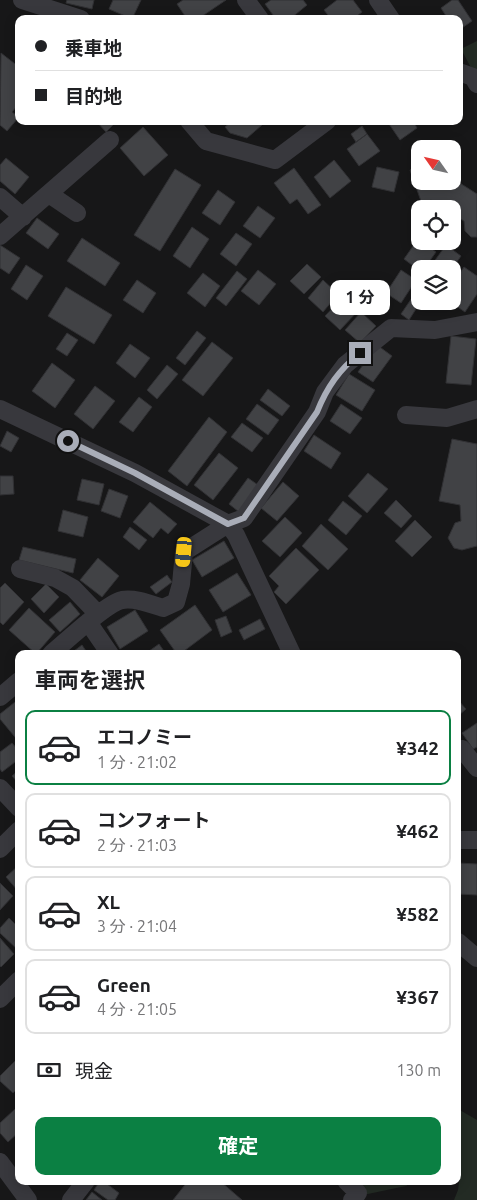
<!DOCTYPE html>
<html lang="ja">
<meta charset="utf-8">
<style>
body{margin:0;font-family:Ubuntu,"Noto Sans JP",sans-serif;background:#f2f2f2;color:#202124;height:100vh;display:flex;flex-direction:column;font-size:19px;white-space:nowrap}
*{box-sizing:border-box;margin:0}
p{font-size:16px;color:#757577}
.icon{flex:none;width:28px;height:28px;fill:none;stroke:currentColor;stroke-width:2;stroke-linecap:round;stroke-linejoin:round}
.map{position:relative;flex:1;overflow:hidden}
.side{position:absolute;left:15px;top:650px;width:446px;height:535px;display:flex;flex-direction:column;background:#fff;border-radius:10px;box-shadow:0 2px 12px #0003}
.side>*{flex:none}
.top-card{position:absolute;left:15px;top:15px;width:448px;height:110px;border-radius:10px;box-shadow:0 2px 12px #0003;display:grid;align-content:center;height:110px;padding:0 20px;background:#fff}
.needle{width:32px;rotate:304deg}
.controls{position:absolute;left:411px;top:140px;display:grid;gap:10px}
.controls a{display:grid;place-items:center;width:50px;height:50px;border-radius:10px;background:#fff;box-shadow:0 2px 12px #0003;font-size:25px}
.end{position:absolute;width:22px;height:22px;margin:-11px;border:6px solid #a9adb8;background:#111;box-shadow:0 0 0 2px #111}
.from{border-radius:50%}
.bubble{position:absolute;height:35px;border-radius:10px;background:#fff;box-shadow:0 2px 12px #0003;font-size:16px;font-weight:700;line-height:35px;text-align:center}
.car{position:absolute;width:15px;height:30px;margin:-15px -8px;border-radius:6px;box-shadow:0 0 4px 1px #0007;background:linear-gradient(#f5c518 24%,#345 0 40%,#f5c518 0 76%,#345 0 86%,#f5c518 0)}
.top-card b{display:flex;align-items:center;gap:18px;height:48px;font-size:19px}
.top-card b+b{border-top:1px solid #e0e0e0}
.top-card i{width:12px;height:12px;background:#202124}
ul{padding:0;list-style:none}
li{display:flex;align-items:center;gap:15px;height:75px;margin:0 10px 8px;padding:0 10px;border:2px solid #e0e0e0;border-radius:10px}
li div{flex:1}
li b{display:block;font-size:19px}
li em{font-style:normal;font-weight:700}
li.selected{border-color:#0b8043}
li>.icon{width:45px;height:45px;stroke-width:1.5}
h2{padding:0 20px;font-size:22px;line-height:60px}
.pay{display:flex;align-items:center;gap:12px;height:55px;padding:0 20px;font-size:19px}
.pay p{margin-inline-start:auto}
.button{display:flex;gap:10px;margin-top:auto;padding:10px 20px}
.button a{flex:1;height:58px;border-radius:10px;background:#0b8043;color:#fff;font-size:20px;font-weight:700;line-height:58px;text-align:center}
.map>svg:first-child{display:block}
.green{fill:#232b24}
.building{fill:#414245;stroke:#313134}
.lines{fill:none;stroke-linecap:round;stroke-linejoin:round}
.minor{stroke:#38383d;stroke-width:18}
.route{stroke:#a9adb8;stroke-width:6}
</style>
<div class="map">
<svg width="477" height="1200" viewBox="0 0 477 1200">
<rect width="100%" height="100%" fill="#171718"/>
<!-- green -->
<path class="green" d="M477 41V79L461 49Z
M458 1109 477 1120V1200H454L458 1190 461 1168 458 1166Z
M350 1181H413L406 1186 363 1195Z"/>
<!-- building -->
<path class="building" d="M67 0H94L92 9 66 3Z
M113 0H141L132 19 109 9Z
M183 0H226L198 19H187L177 4Z
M271 0H303L307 5 290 19H276L265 4Z
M337 0H353L362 12 353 19H331L324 10Z
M452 0H458L472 21 459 30V19H448L441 8Z
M1 53 19 67V104L12 112 19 117 7 131 0 125Z
M96 121H117L106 132Z
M232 121H259L262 125 247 138 230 133 225 127Z
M387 121H413L417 128 400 140Z
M362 126 367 134 356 142 351 134Z
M143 127 168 155 144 176 120 148Z
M367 134 380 151 359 166 347 149Z
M6 158 29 177 15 194 0 181V165Z
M334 160 351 181 330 198 314 177Z
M420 166V181H452V178L477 194V237H471L465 231 464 221 452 214V209H444L431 200 422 204 410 170Z
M377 167 399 172 394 192 372 187Z
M294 168 321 205 308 214 297 199 290 204 274 183Z
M175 169 201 185 160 251 134 235Z
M218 190 235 202 220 225 202 213Z
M258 206 275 218 260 238 243 226Z
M37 218 59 234 48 249 26 233Z
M192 227 209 239 190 268 173 256Z
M236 233 252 244 236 266 220 254Z
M82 238 120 263 105 286 67 261Z
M418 239 436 252 424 269H420V271L404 259Z
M0 245 20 258 9 274 0 268Z
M446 245 461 256 452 269H441L433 263Z
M307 264 321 277 304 294 290 281Z
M26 265 43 276 27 300 11 289Z
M464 267 477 276V294L465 312 449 301H452V284Z
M258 270 276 284 259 305 241 291Z
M401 270 416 280 401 303 386 293Z
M237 271 247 279 226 306 216 298Z
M203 273 220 286 205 307 187 293Z
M137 280 156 293 143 313 123 300Z
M323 280 338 294 323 312 308 298Z
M66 287 112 315 94 344 48 316Z
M418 289 420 291V301H421L409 320 401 314Z
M342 298 357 312 340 330 325 316Z
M361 312 376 326 360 343 345 330Z
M197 331 206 338 185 365 176 358Z
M67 333 78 340 67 356 56 349Z
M451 336 476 339 471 385 446 383Z
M212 342 233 358 203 396 182 380Z
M130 344 150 358 135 378 116 363Z
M377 345 392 356 373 382 358 372Z
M52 363 75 380 55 408 32 391Z
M167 365 178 374 157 399 147 390Z
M349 374 375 390 362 411 336 395Z
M95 386 115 401 93 429 74 414Z
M268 389 290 406 282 416 260 400Z
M139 397 152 407 133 432 119 422Z
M257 404 279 420 268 435 246 419Z
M341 404 362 418 350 434 330 421Z
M209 417 227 432 187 486 168 471Z
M242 423 263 438 252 452 231 437Z
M7 431 19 438 11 452 0 446Z
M314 435 341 453 331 469 304 451Z
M452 439 477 444V546L462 550 454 548 448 538 455 523 461 521 460 505 439 501Z
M219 453 238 468 213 500 194 485Z
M368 473 388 489 367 513 348 496Z
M0 476H13L14 494 0 495Z
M248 478 258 485 239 512 229 504Z
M82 479 104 484 99 505 77 500Z
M283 482 299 496 277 521 261 508Z
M109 489 128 496 120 518 101 511Z
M396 500 412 516 401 528 384 513Z
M343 501 362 516 346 535 328 520Z
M150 502 177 524 168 534 161 528 153 538 133 522Z
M63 510 88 517 83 537 58 531Z
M285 517 302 533 280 557 262 541Z
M415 520 432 537 412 557 395 541Z
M321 524 348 549 328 570 302 546Z
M130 527 147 540 139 550 123 537Z
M224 541 234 558 202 577 192 560Z
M23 547 76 559 73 573 19 560Z
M296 548 319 570 286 604 274 592 279 586 269 576Z
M98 558 119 576 102 597 80 580Z
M237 573 251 595 223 612 209 590Z
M167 575 172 582 156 594 150 587Z
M5 583 24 602 3 625 0 622V588Z
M46 584 59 597 44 613 31 599Z
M70 602 80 614 60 632 49 620Z
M195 605 212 630 180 654H177L160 630Z
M29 608 55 632 36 654 9 630Z
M135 610 148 631 120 649 107 627Z
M226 616 232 632 221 637 215 620Z
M260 619 265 629 244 640 239 630Z
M159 644 166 654H145Z
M82 645 88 654H70Z
M458 700 466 709 458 716Z
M15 702 19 707V742L0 719V714Z
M477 723V747L473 749 462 733Z
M12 743 19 751V759L2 772 0 769V752Z
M19 770V784L12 776Z
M458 863 477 864V895L458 894Z
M19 865V890L18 891 6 877Z
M0 883 13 896 0 910Z
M9 918 19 928V951L0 933V928Z
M0 938 14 954 1 967 0 966Z
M19 1057V1087L13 1093 0 1081V1076Z
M15 1109 19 1113V1132L8 1142 0 1133V1123Z
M100 1181H103L119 1193 115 1200H108L94 1190Z
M188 1181H220L242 1200H173Z
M92 1192 102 1200H86Z"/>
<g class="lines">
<!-- minor -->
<path class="minor" d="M22 0 81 19
M246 0 260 19
M378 0 391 19
M459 72 473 77 477 84
M189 121 206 141 275 160 327 121
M49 194 77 213
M0 197 23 217
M0 236 110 140
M0 409 135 473 228 524 236 535 292 654
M406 415 447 418 477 409
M20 569 55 578 73 588 98 614
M88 622 110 654
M51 654C65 642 107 603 122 600 136 598 150 604 163 608L176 602 181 584 184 552 228 524 244 518 317 412 325 392 345 365 391 328 435 330 477 322
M0 697 19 681
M462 749 477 768
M0 788 19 808
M458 840H477
M0 849 19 830
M458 942 477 958
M0 999 19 980
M0 1162 28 1200
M346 1181 358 1193 352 1200
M71 1200 86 1181"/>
</g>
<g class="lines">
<!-- route -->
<path class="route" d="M68 441 135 473 228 524 244 518 317 412C327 387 339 370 360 353"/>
</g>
</svg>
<div class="controls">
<a><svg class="needle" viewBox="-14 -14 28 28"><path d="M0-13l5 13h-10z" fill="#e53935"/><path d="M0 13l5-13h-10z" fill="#757577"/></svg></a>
<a><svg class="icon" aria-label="locate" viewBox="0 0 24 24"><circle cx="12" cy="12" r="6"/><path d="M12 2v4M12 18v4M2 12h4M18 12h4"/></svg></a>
<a><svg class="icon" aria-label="layers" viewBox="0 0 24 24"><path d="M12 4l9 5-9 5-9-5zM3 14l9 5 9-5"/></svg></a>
</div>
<i class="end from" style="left:68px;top:441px"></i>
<i class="end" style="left:360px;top:353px"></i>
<div class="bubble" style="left:330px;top:280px;width:60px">1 分</div>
<i class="car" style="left:184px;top:552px;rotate:185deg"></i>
<div class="top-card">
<b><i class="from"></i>乗車地</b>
<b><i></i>目的地</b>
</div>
<section class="side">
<h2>車両を選択</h2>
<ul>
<li class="selected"><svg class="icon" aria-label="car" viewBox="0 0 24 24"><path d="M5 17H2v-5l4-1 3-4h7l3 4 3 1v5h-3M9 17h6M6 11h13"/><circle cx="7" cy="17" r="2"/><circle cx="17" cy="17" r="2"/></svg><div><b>エコノミー</b><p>1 分 · 21:02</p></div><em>¥342</em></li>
<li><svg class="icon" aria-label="car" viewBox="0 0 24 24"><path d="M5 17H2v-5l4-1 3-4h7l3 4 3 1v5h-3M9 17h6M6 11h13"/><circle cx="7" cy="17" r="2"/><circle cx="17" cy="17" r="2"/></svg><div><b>コンフォート</b><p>2 分 · 21:03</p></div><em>¥462</em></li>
<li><svg class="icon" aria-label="car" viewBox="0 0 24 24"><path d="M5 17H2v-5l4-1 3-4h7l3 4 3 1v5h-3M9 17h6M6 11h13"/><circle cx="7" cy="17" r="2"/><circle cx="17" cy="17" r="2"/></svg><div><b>XL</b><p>3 分 · 21:04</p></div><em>¥582</em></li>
<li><svg class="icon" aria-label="car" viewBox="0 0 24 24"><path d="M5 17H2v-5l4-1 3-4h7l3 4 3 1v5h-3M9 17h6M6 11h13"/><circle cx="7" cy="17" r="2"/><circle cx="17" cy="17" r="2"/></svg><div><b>Green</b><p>4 分 · 21:05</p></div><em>¥367</em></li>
</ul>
<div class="pay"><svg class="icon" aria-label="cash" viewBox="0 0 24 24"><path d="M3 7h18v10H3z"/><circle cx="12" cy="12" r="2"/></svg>現金<p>130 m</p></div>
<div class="button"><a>確定</a></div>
</section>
</div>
